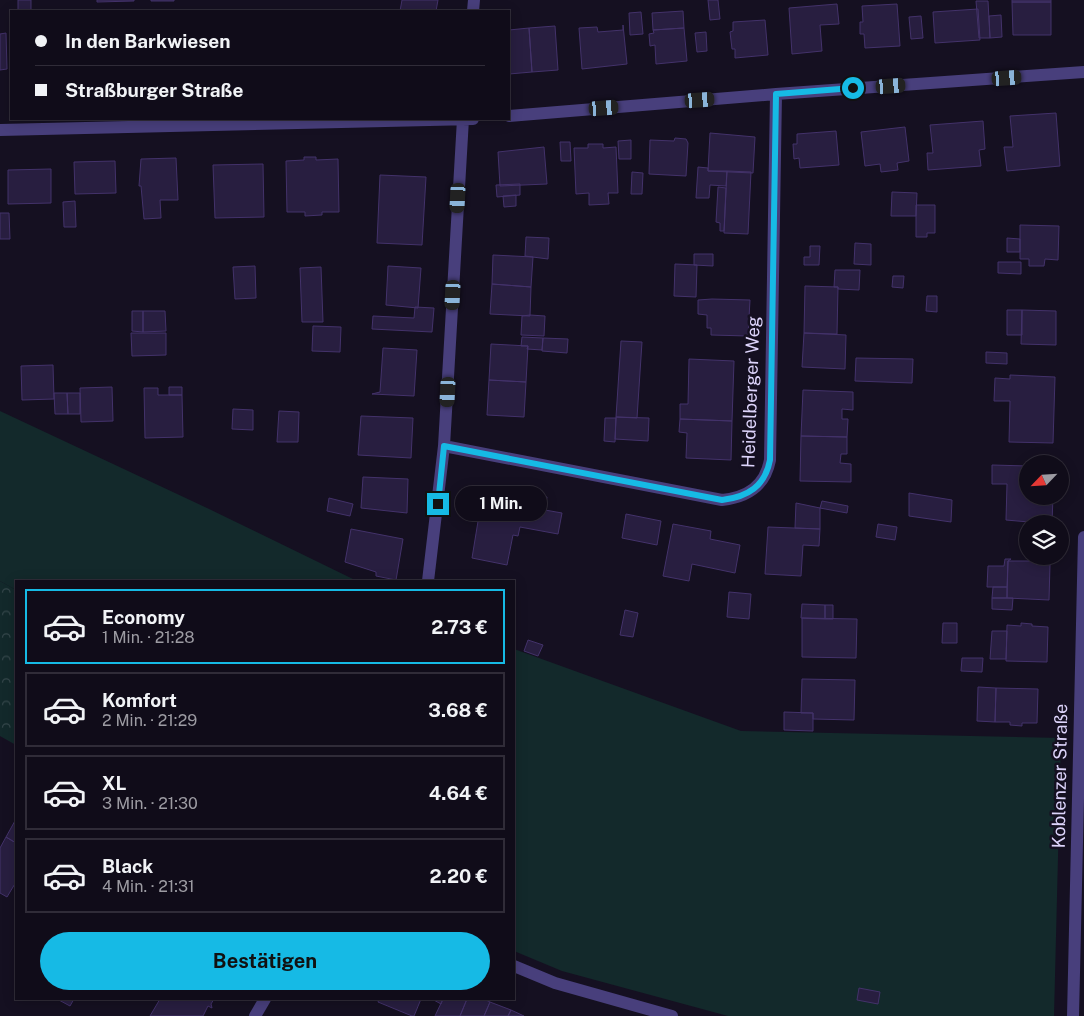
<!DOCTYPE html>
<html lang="de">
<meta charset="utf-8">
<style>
body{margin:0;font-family:"Public Sans",sans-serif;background:#191522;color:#f1f3f6;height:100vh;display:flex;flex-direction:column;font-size:19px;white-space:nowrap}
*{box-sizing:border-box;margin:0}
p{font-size:16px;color:#9c9ba2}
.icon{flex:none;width:28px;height:28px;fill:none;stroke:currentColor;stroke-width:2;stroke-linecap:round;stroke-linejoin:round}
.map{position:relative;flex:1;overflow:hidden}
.sheet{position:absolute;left:15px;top:580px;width:500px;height:420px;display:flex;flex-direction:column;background:#100c19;border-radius:0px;box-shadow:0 2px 12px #0003,0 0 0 1px #302c38}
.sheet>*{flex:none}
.top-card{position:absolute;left:10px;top:10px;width:500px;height:110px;border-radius:0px;box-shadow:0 2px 12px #0003,0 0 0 1px #302c38;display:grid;align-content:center;height:110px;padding:0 25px;background:#100c19}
.needle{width:32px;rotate:245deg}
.controls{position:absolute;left:1019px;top:455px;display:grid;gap:10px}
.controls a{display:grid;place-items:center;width:50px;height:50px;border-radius:50%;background:#100c19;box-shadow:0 2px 12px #0003,0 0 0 1px #302c38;font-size:25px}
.end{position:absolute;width:22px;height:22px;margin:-11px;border:6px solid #16bae5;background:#111;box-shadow:0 0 0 2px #111}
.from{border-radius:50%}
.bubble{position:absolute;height:35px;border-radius:18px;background:#100c19;box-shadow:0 2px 12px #0003,0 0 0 1px #302c38;font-size:16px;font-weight:700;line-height:35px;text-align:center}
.car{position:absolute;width:15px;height:30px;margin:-15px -8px;border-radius:6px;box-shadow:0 0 4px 1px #0007;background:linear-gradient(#222 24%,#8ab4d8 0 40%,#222 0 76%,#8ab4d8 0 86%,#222 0)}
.top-card b{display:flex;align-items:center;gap:18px;height:48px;font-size:19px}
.top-card b+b{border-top:1px solid #302c38}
.top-card i{width:12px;height:12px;background:#f1f3f6}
ul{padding:9px 0 0;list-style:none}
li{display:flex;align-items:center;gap:15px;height:75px;margin:0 10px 8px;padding:0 15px;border:2px solid #302c38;border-radius:0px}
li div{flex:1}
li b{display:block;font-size:19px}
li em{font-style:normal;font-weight:700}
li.active{border-color:#16bae5}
li>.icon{width:45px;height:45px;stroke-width:1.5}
.cta{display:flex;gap:10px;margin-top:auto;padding:10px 25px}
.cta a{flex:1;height:58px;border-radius:30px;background:#16bae5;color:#111;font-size:20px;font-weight:700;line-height:58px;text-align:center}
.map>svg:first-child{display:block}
.forest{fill:url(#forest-crowns)}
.park{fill:#13292b}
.building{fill:#281e40;stroke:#43326a}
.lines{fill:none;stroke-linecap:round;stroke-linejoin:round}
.minor{stroke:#483f7c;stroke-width:12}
.route{stroke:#16bae5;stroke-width:6}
.labels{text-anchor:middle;stroke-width:5;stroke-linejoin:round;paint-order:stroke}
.street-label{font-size:18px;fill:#ddd4fb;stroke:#151021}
</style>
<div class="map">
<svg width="1084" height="1016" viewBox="0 0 1084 1016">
<defs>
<pattern id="forest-crowns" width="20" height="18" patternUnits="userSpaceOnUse" patternTransform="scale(1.25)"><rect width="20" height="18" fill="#13292b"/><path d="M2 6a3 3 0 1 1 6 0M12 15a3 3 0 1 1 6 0" fill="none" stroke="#35474b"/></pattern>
</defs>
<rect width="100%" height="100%" fill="#151021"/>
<!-- forest -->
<path class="forest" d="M0 581 16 590V745L0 736Z"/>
<!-- park -->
<path class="park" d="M0 411 207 508 357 581H16V590L0 581Z
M514 649 741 731 1061 738 1054 1016H728L562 971 514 951Z"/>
<!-- building -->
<path class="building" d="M18 0H31V11H18Z
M97 0H134V1L97 2Z
M151 0H174V1H151Z
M402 0H438L436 11H400Z
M708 0H718L720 19 710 20Z
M1012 0H1051V2H1012Z
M976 1H988L990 38H979Z
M1012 2H1051V35H1013Z
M837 4 839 24 820 25 822 51 792 54 789 8Z
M897 4 900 46 865 48 864 34H860V22H863L862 6Z
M978 9 980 40 935 43 933 12Z
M683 11 684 28 653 30 652 13Z
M641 12 643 34 630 35 629 13Z
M1001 15 1002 37 990 38 989 16Z
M921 16 923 38 911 39 909 17Z
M765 20 768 55 735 58V49H732L730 32 733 31V22Z
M623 25 627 64 582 69 579 28 597 27 598 32 623 30Z
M555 26 558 70 532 72 529 28Z
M529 28 532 72 509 74V30Z
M684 28 687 61 656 64 655 45 650 46 649 34 654 33 653 30Z
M706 32 707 51 697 52 695 33Z
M6 33 7 69 0 70V34Z
M1056 113 1060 166 1007 171 1004 147H1013L1010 116Z
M983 121 985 149 979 150 981 166 928 170 927 153H933L930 125Z
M905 127 909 161 897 163 898 170 881 172 880 164 865 166 861 132Z
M836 131 839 165 800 168 799 158 794 159 793 144H797V134Z
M710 133 755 137 753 173 708 171Z
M675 138 686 139 688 143 686 176 649 174 650 140 674 141Z
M631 140V159H619L618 141Z
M560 142H570L571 161H561Z
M588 144H603V148L616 147 618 193H608L609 204 589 205V193L576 194 574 148H588Z
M544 147 547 184 500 186 498 152Z
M304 157H316V160L338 159 339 212H322V215L305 216V212H287L286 161 304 160Z
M176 158 178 200H160L161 218 144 219 141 186H139L141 159Z
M115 161 116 193 75 194 74 162Z
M263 164 264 217 215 218 213 165Z
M698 167 708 168V171H727L726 186 710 185 709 198H696Z
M51 169V203L8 204V170Z
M727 171 751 172 748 234 724 233Z
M632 172 643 173 642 194H631Z
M380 175 426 177 422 245 377 243Z
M520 184V195L497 197 496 185Z
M718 187 726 188 724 231H720V223L716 222Z
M892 192 917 193 916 216H891Z
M516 195V206L504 207 503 196Z
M75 201 76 227H64L63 202Z
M916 205H935V233H927V237H916Z
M0 213H9L10 239H0Z
M1020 225 1059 226 1058 260 1045 259 1044 266H1029V259H1020Z
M526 237 549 238 548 259 525 256Z
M1007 238 1020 239V252H1007Z
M855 243 871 244V265L854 264Z
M810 246H820L819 265H804V257H810Z
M694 254H713V266L694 265Z
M493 255 533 257 531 287 492 284Z
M998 262H1021V274L998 273Z
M675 264 697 265 696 297 674 296Z
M255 266 256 298 235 299 233 267Z
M388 266 421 268 418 308 386 305Z
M321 267 323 322H302L300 268Z
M835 270H860L859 290 838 289V287H834Z
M893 276H904L903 288 892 287Z
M492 284 531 287 530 316 490 314Z
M805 286 838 287 837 334 804 333Z
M927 296H937V312L926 311Z
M712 299 750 300 748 336 711 335V328H707V315L698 314V300Z
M415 307 434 308 432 332 372 329 373 316 414 318Z
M1007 310H1022V335H1007Z
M1022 310 1056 311V345L1021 344Z
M132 311H143V332L132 331Z
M143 311H165L166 331 143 332Z
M530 315 545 316 544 336 521 335 522 316Z
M313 326 341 327 340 352 312 351Z
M131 333H166V355L132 356Z
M804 333 846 335 845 369 802 367Z
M522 337 543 338 542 350 527 349 528 346H521Z
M543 338 568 339 567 353 542 351Z
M621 341 642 342 637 418 616 417Z
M491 344 528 346 526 382 489 380Z
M383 348 417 350 414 396 372 394 380 392Z
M986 352 1007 353V364L986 363Z
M856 358 913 359 912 383 855 381Z
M689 359 734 361 732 421 680 419V404H688Z
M53 365 54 399 22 400 21 366Z
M1010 375 1055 377 1053 443 1009 442 1010 401H994L995 378 1010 379Z
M489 380 526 382 524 417 487 415Z
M112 387 113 421 81 422 80 388Z
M169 387H182V395H169Z
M144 388H158V395H182L183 437 145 438Z
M803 390 853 392V410L842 409V419H848L847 437 801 436Z
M54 393H67L68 414H55Z
M67 393H80V414H68Z
M233 409 253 410V430L232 429Z
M279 411 299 412 298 442H277Z
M361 416 413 418 411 458 358 455Z
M616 417 649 418 648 441 615 439Z
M605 418H616L615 442 604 441Z
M680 419 732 421 731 460 686 458 687 433 679 432Z
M801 436 847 437V454H841L840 463 851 464V482L800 481Z
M992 465 1028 466V496H1053L1052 524 1006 520 1007 484H992Z
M363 477 408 479 407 513 361 508Z
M503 488 547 497 545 510 562 513 558 534 520 527 518 536 513 535 507 565 472 558 483 491 501 495Z
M909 493 952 500 951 522 909 516Z
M329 498 353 504 350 516 327 511Z
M822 501 848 506 847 513 820 508Z
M796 503 820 508V529L795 528Z
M626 514 661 521 657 545 622 538Z
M673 524 711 531 710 539 740 545 735 573 692 564 689 581 663 576Z
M878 524 897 527 895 540 876 537Z
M768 527 820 529 819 546 803 545 801 576 765 574Z
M351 529 403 539 396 580 376 576V572L345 562Z
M1005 559H1011L1008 561 1007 587H987L988 566H1004Z
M1008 561H1037L1036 564H1050L1049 600 1007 598Z
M993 587H1007V598H992Z
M729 592 751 594 749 619 727 617Z
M992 598H1013L1012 610 992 609Z
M802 604 825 605V619L801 618Z
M825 605H833V619H825Z
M625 610 638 613 633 637 620 635Z
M802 618 857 619 856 658 802 657Z
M943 623H957V643H942Z
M1021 623 1032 624V626L1048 627 1047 662 1006 661 1007 625 1021 626Z
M992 631H1007L1006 659H990Z
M528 640 543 645 538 656 524 651Z
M962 658H983L982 672 961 671Z
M802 679 855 680 854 720 813 719V713H801Z
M978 687 996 688 995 722 977 721Z
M996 688 1038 689 1037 723H1022V726L1010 725V722H995Z
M784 712 813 713V731L784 730Z
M16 819V843L6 837Z
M6 837 16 843V882L7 897 0 893V848Z
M859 988 880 992 878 1004 857 1000Z
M57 999H74L70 1006Z
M160 999H214L211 1004 212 1008 208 1006 203 1016H150Z
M379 999H421L414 1016H412L378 1002Z
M432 999H443L441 1004Z
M443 999H467L460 1016H435Z
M467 999H484L490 1002 484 1016H460Z
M490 1002 511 1010 508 1016H484Z
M511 1010 524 1016H508Z"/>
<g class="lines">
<!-- minor -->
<path class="minor" d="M473 11 474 0
M509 116 776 94 1084 72
M0 130 473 119
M444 446 722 500C748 497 765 486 770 460L776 94
M428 581 444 446 463 119
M514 966 555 983 672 1016
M255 1016 265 999
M1073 1016 1084 537"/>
</g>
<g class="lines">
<!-- route -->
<path class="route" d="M438 504 444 446 722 500C748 497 765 486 770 460L776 94 853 88"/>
</g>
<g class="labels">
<!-- street labels -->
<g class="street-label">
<text transform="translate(751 392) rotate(-88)" y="6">Heidelberger Weg</text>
<text transform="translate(1060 776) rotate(-89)" y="6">Koblenzer Straße</text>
</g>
</g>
</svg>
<div class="controls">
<a><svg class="needle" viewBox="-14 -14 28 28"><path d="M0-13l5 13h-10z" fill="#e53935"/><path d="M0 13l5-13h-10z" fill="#9c9ba2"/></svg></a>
<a><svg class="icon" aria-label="layers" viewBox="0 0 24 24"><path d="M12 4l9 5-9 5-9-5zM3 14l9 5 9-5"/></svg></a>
</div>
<i class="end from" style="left:853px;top:88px"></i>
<i class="end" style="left:438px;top:504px"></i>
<div class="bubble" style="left:455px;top:486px;width:92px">1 Min.</div>
<i class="car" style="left:1007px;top:78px;rotate:86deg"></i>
<i class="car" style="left:891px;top:86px;rotate:86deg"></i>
<i class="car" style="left:700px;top:100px;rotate:86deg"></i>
<i class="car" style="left:604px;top:108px;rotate:86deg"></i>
<i class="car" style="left:458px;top:198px;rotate:183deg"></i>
<i class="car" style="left:453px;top:295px;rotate:183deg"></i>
<i class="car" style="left:448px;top:392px;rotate:183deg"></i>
<div class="top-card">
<b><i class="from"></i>In den Barkwiesen</b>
<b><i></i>Straßburger Straße</b>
</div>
<section class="sheet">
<ul>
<li class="active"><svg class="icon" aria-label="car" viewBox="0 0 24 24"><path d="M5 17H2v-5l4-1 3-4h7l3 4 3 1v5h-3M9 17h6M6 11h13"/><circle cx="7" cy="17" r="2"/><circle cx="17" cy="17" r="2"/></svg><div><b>Economy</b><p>1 Min. · 21:28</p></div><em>2.73 €</em></li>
<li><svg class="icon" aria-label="car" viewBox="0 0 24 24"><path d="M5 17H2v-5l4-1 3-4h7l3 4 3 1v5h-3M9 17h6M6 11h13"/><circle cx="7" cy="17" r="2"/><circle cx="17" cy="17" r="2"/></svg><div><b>Komfort</b><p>2 Min. · 21:29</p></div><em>3.68 €</em></li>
<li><svg class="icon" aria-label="car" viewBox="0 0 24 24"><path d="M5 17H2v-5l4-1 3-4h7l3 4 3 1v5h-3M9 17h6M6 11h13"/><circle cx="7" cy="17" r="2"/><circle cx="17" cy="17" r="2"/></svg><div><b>XL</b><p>3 Min. · 21:30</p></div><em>4.64 €</em></li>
<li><svg class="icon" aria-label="car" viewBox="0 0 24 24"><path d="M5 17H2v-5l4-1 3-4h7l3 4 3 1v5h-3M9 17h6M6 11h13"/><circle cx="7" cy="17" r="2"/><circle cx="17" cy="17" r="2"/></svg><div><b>Black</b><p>4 Min. · 21:31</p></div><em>2.20 €</em></li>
</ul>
<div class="cta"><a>Bestätigen</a></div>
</section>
</div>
